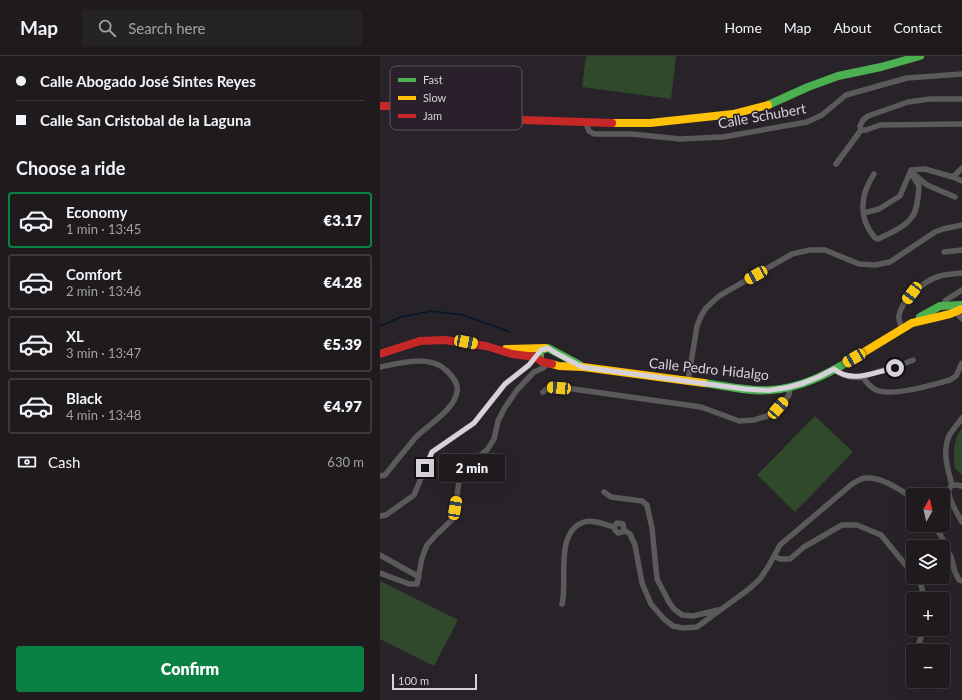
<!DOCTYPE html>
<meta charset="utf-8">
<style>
body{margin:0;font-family:Lato,sans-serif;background:#262327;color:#f1f3f6;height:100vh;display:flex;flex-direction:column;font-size:15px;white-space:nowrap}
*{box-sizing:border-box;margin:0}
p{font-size:13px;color:#a1a1a4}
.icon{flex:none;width:22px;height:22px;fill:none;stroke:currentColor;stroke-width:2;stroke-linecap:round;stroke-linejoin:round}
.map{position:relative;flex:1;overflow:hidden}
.panel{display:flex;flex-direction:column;background:#1e1a1e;width:380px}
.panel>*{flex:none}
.banner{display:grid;align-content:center;height:88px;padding:0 16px;background:#1e1a1e}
.needle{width:26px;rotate:8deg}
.buttons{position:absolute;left:526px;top:432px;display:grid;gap:8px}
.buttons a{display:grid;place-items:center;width:44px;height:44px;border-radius:4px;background:#1e1a1e;box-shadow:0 4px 16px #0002,0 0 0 1px #3c383c;font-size:20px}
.scale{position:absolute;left:12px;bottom:10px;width:85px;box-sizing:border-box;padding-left:4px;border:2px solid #d7d1d9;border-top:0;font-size:11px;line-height:14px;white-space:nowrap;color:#d7d1d9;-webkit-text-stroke:3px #29202b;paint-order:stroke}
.end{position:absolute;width:18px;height:18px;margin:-9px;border:5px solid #d7d1d9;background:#111;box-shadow:0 0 0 2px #111}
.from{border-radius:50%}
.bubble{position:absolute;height:28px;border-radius:4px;background:#1e1a1e;box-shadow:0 4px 16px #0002,0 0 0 1px #3c383c;font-size:13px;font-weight:800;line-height:28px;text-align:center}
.car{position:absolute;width:12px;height:24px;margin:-12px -6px;border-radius:5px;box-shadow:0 0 3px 1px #0007;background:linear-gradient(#f5c518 24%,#345 0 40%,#f5c518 0 76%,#345 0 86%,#f5c518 0)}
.banner b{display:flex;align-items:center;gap:14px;height:38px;font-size:15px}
.banner b+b{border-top:1px solid #3c383c}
.banner i{width:10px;height:10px;background:#f1f3f6}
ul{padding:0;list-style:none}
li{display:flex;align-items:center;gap:12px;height:56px;margin:0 8px 6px;padding:0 8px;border:2px solid #3c383c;border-radius:4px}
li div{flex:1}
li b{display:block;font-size:15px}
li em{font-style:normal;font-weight:800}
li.on{border-color:#0b8043}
li>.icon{width:36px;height:36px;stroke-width:1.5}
h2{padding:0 16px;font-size:18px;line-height:48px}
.pay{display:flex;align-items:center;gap:10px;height:44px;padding:0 16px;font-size:15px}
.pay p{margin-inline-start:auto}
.primary-button{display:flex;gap:8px;margin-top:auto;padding:8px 16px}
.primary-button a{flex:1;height:46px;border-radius:4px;background:#0b8043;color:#fff;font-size:16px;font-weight:800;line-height:46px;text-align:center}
header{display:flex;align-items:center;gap:24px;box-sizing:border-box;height:56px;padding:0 20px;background:#1e1a1e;border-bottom:1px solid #3c383c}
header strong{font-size:19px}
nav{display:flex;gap:22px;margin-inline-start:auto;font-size:14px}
.search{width:280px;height:36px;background:#262327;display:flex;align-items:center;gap:10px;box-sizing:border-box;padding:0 14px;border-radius:4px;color:#a1a1a4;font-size:15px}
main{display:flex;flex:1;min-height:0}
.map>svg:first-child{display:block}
.green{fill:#31492b}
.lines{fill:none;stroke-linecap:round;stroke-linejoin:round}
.stream{stroke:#04172c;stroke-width:1.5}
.street{stroke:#5b5a5b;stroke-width:5.5}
.fast{stroke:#4caf50;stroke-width:8}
.slow{stroke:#ffc107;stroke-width:8}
.jam{stroke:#c62828;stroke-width:8}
.route{stroke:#d7d1d9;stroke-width:5}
.labels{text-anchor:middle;stroke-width:3;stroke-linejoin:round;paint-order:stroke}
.street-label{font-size:14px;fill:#d7d1d9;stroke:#29202b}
.key{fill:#29202b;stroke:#5d555f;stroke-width:1}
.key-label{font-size:11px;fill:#d7d1d9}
</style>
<header>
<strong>Map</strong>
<div class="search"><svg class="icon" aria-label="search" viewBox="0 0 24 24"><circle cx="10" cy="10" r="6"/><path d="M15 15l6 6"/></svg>Search here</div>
<nav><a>Home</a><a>Map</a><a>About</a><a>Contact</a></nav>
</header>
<main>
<section class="panel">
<div class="banner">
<b><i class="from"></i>Calle Abogado José Sintes Reyes</b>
<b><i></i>Calle San Cristobal de la Laguna</b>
</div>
<h2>Choose a ride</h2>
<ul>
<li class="on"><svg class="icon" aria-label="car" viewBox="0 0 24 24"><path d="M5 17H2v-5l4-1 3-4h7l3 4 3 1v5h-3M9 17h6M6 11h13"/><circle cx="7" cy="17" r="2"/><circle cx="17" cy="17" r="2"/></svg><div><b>Economy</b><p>1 min · 13:45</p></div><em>€3.17</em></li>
<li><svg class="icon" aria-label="car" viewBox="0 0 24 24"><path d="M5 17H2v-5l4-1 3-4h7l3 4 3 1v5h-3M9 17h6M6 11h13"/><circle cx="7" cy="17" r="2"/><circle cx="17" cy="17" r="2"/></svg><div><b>Comfort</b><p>2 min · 13:46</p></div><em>€4.28</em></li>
<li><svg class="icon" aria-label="car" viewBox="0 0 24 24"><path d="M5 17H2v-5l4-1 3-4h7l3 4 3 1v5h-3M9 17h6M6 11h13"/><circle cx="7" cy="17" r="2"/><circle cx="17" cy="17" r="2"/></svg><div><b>XL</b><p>3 min · 13:47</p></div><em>€5.39</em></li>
<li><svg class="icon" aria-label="car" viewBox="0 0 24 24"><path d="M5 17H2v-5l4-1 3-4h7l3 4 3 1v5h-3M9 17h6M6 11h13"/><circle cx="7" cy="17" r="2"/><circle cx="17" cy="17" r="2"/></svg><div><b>Black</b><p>4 min · 13:48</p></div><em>€4.97</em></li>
</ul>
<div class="pay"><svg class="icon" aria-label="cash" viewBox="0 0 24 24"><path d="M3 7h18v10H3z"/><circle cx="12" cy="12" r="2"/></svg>Cash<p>630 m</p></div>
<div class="primary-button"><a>Confirm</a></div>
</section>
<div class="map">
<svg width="582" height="644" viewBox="0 0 582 644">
<rect width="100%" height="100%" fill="#282328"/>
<!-- green -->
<path class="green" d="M206 0H296L291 43 202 31Z
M435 360 473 396 415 456 377 419Z
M582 372V419L575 412C573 398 573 384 582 372Z
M0 525 78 564 54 610 0 583Z"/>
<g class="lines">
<!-- stream -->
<path class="stream" d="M0 270 21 261 51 255 83 259 130 276"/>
<!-- street -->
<path class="street" d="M206 67 209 75 214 78H251L300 83 343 81 427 66 442 59 466 39 527 22 582 18
M481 74 480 70 483 64 488 60 528 46 550 43H582
M481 74H486L500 69 582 68
M456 108 481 74
M531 114 545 113 573 121 582 125
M494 118C480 139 478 162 495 182L498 183C509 178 525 171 532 161 538 153 538 140 539 130L532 119 531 114
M535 119 547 129 575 141
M573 121 582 112
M484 157 499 153 520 140 531 114
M564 196 582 194
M563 249 566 244 582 234
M574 254 582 263
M522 272C521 269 518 264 519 260 521 244 545 224 560 220 567 218 575 218 582 217
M0 311C20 307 51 298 67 315 73 321 79 328 77 336 74 354 49 368 36 381 26 393 15 406 5 419L0 420
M453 313C461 319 473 323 483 321 489 319 495 316 501 315 512 312 522 309 533 304
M483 321C486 326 490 331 496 334 513 341 551 329 570 324L576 320 582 307
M308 325 317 270 321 260 326 252 339 240 412 198 430 194H445L479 208 495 209 510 206 555 176 563 173 582 169
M163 336 169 331H179L321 351 359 365 374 364 387 360 398 353 409 339 410 331
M572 429C568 414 562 396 569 380 572 374 578 368 582 362
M582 430C555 423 577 457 582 466
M224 436 231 441 262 445 267 449 272 472 277 523 289 546 294 553 302 559 313 560 338 554
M0 460 6 459 34 439 52 396 94 367 125 328 149 309 156 300
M554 469 561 480 571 501 575 516 579 524 582 525
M234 471 237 467 243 468 244 474 250 478 255 489 262 527 271 548 284 563 293 570 303 572 317 571 369 533 380 523 388 511 400 489 472 428C477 425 481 422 487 422 502 421 520 434 533 442
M0 499 39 521
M394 500 400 503H410L424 491 462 469H477L501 479 533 518
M0 517 29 528H37L42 502 47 489 57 478 74 462 79 425 82 416 88 409 107 394 114 383 118 365 124 353 137 334 154 316 163 312 169 307
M535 521 540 526 545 543
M182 548C188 526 174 476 204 466 212 463 226 469 234 471L235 474 238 477 242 476 244 474
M537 593 544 573"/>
<!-- fast -->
<path class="fast" d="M388 49 428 31 458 20 501 11 540 0
M540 261 560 250 582 249
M161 305C158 298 160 293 168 292L200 309
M324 327C346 330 369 336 391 334 420 332 446 319 471 304"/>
<!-- slow -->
<path class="slow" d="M232 67H270L353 58 388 49
M126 293 165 292
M471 304 532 267 570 258 582 253
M172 308 179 310 203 311 324 327"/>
<!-- jam -->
<path class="jam" d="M0 50H35L113 63 232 67
M0 298 40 285 65 284 106 290 132 298 155 301 163 306 172 308"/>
</g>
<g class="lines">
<!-- route -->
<path class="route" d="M45 412 52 396 94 367 125 328 149 309 161 294 168 292 174 296 202 311 365 333C374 333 382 335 391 334 413 332 435 324 454 313 472 328 494 316 515 312"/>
</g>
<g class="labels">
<!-- street labels -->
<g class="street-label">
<text transform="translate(382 60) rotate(-10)" y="5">Calle Schubert</text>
<text transform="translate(329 313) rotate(6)" y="5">Calle Pedro Hidalgo</text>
</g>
</g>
<!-- legend -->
<rect x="10" y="10" width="132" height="64" rx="6" class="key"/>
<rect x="18" y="22" width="18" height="4" fill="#4caf50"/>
<rect x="18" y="40" width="18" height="4" fill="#ffc107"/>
<rect x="18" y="58" width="18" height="4" fill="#c62828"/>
<g class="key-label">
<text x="43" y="28">Fast</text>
<text x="43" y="46">Slow</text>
<text x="43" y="64">Jam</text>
</g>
</svg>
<div class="buttons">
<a><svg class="needle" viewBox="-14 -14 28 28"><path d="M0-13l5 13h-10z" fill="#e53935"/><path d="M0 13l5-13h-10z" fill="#a1a1a4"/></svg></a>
<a><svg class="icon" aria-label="layers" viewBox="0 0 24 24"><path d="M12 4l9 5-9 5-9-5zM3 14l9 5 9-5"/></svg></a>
<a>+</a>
<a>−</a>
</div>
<div class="scale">100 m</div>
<i class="end from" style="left:515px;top:312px"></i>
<i class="end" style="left:45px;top:412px"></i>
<div class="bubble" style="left:59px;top:398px;width:66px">2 min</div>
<i class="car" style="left:376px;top:219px;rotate:241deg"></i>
<i class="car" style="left:532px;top:237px;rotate:217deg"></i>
<i class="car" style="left:86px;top:286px;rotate:101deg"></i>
<i class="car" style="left:474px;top:302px;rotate:240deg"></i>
<i class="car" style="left:179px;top:332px;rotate:274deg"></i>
<i class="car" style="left:398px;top:352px;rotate:41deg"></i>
<i class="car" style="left:75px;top:452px;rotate:9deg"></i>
</div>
</main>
